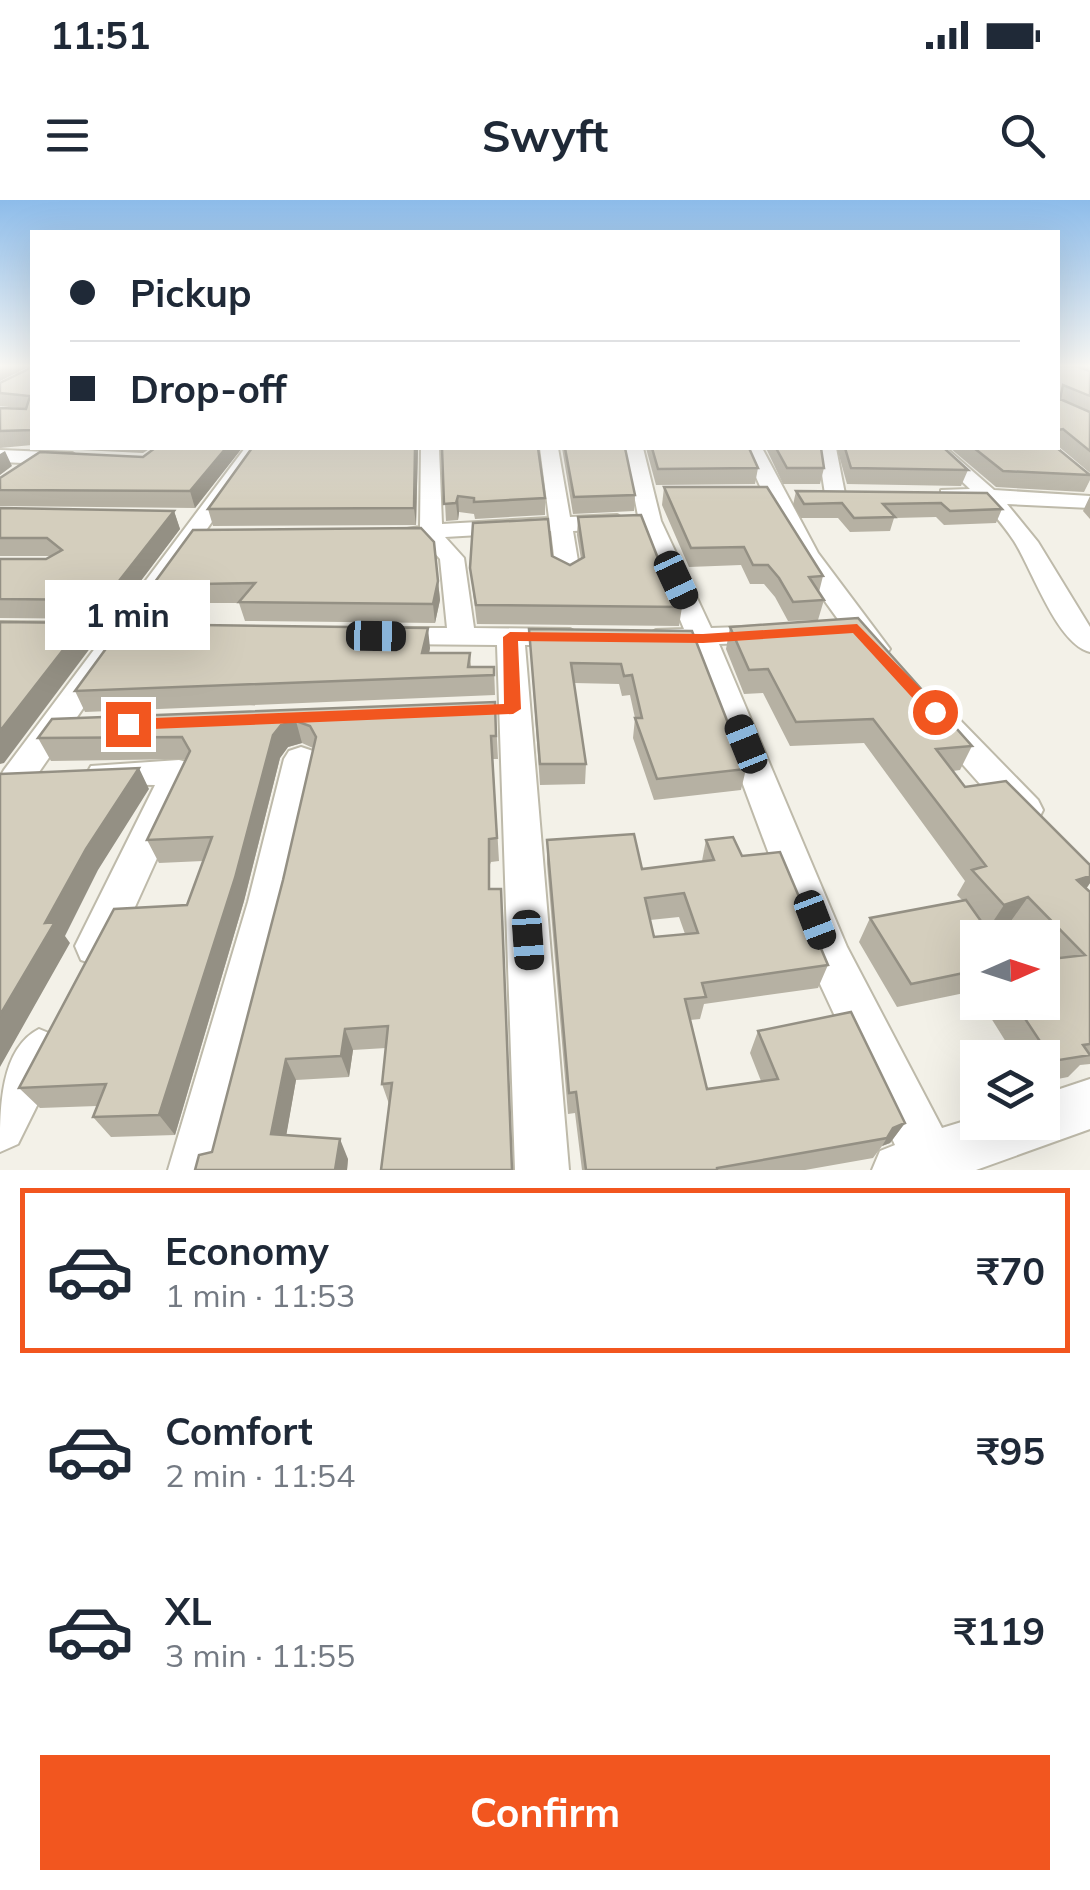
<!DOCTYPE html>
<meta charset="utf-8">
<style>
body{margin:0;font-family:Mulish,sans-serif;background:#f2f2f3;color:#1f2937;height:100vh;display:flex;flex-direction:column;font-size:38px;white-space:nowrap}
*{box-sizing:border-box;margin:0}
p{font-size:32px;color:#747a83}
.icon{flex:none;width:55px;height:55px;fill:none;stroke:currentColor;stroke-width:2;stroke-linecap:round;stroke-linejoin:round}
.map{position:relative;height:970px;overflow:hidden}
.sheet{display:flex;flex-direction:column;background:#fff;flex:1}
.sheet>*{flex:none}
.top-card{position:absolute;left:30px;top:30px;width:1030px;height:220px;border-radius:0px;box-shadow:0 10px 40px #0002;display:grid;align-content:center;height:220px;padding:0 40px;background:#fff}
.needle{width:65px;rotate:87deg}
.fabs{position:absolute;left:960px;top:720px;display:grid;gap:20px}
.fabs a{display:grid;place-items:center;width:100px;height:100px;border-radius:0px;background:#fff;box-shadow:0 10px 40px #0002;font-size:50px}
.end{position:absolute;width:45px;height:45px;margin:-22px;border:12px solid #f2561f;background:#fff;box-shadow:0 0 0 5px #fff}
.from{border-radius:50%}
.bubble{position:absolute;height:70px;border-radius:0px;background:#fff;box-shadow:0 10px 40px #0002;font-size:32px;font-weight:700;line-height:70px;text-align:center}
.car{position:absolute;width:30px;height:60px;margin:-30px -15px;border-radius:12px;box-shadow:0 0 8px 2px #0007;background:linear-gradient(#222 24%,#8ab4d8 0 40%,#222 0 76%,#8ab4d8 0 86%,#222 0)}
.top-card b{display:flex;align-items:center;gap:35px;height:95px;font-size:38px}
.top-card b+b{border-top:2px solid #e0e1e3}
.top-card i{width:25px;height:25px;background:#1f2937}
ul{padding:18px 0 0;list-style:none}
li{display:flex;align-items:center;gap:30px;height:165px;margin:0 20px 15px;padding:0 20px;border:5px solid transparent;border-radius:0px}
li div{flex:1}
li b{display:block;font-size:38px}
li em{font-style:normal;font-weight:700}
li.active{border-color:#f2561f}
li>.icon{width:90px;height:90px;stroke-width:1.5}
.button{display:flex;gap:20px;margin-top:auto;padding:20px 40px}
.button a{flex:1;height:115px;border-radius:0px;background:#f2561f;color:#fff;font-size:40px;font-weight:700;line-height:115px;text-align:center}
.status{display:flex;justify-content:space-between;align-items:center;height:70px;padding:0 50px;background:#fff;direction:ltr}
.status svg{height:28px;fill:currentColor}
header{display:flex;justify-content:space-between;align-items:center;height:130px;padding:0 40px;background:#fff;font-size:45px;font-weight:700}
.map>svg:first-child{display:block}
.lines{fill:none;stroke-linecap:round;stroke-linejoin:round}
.minor-casing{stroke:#bebaaa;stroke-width:4}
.minor{fill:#fff;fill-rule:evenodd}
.wall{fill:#b6b1a3;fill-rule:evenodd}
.shaded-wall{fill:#949084}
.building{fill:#d4cebd;stroke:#949084;stroke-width:2.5;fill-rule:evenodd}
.route{fill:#f2561f}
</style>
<div class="status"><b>11:51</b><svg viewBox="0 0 49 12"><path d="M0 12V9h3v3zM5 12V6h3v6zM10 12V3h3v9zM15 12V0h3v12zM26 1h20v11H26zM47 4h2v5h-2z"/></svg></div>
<header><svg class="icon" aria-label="menu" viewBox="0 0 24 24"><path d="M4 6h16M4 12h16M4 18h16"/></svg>Swyft<svg class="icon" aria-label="search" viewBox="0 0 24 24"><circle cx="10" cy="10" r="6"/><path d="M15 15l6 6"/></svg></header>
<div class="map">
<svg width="1090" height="970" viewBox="0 0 1090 970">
<rect width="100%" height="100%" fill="#f3f1e8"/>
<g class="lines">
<defs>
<path id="minor" d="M0 166H32V172L0 171Z
M245 248H263L142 423 170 425 174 431 170 437 131 439 28 588 16 592 4 588 0 577 4 570 102 439 0 438V422L114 423Z
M421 248H439L442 324 549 318 540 248H558L570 317 617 315 628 322 617 329 573 331 580 373 568 380 556 373 551 331 445 337 464 358 474 428 570 429 584 437 570 445H525L569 970H515L497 445 391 444 377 436 391 428H447L440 359 423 340 389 345 378 338 381 333 420 327Z
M625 248H643L661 321 711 428 769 426 783 434 769 442 719 444 847 747 942 928 978 917V922H1042V895L1090 879V929L976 970H872L880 951 895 945 807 756 691 445 656 446 642 438 656 430 684 429 639 321Z
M744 248H762L818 353 890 449 886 455H866C814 393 773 323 744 248Z
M818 248H836L845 294 842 298 825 294Z
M927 248H946L994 290 1090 296V308L1007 304 1038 342 1090 427V452C1057 444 1032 369 1014 341 1005 327 994 315 984 303L941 298V290L970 289Z
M0 250 72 253 81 259 72 265 0 262Z
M944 512 955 515 1038 600 1043 610 1038 620 1025 624 1012 620 933 531 928 523 933 515Z
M301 547 313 551 318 559 288 702 222 970H168L248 702 284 559 289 551Z
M179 560 191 563 196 572 111 760 96 765 81 760 75 746 155 585 91 584 86 575 91 566Z
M39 829 56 836 63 853 18 944 0 952C0 908 0 849 39 829Z"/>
</defs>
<!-- minor casing -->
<use href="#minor" class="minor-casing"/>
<!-- minor -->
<use href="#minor" class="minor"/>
</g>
<!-- wall -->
<path class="wall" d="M0 166H32V245L0 248V208L26 209 0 206V183L28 169V167L0 181Z
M1058 166H1090V273L1058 246Z
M59 248H151L143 253 60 249Z
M155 248H242L195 308 0 306V290L143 257Z
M418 248 416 325 213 326 208 309Z
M441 248H538L545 298V315L475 319 474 314 459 312 458 320 446 321 442 248Z
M562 248H625L635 295 634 311 573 314Z
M646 248H749L758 268 755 284 656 285Z
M766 248H821L824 268 820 284H783Z
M837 248H944L968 270 961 286 847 284Z
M950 248H1057L1090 274V280L1084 292 996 287Z
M664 287 823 376 819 392 824 400 818 420 788 421 775 397 764 384H750L741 365 689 367 662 305Z
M796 291 1002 309 996 323 944 325 936 317 894 318 890 331 850 332 838 318H801L793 305Z
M1090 296V319L1083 311Z
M0 308 174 311 180 329 112 419 0 418V359H46L52 356H0Z
M578 317 670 389 682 407 679 426 477 424 470 368 552 356 570 365 581 359 577 335Z
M193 330 434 342 440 400 435 423 245 421 239 403H207L195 421 149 420 141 401Z
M730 427 972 546 960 570 953 571 965 587 1090 665V683L1086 689 1090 692V864L1080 865 1068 877 1042 882V858H1016L981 802H1042L1047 759 1042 755V738H1026L1011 721 988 729 982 723 978 738V797L974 791 897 807 859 742 870 718 963 701 957 695 965 681 864 543 790 546 763 493 744 494 726 449Z
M529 429 692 431 746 569 741 590 654 600 633 538 635 518 630 495 622 496 619 484 574 483 586 564 585 584 540 585Z
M430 448 429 453H470L471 467H494L495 495 85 512 75 491Z
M495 502 498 559H493L499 661 491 662 389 904 382 884 386 848 353 850 349 877 296 880 286 935 348 959 347 970H195L212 952 283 680 313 548 302 543 288 547 280 558 244 701 175 935 111 937 93 917 97 906 40 908 19 888 187 705 203 661 159 663 147 640 186 559 51 561 38 538Z
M547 640 642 669 702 661 706 640 742 656 828 765 818 788 704 804 700 819 690 820 707 889 761 881 750 853 758 831 905 923 890 943 882 946 873 958 805 970H582L575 913 568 914 547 664ZM679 717 685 734 654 737 650 720Z"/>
<!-- shaded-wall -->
<path class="shaded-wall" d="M0 166H30L0 181Z
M226 248H242L195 308 190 291Z
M415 248H418L416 325 414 308Z
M5 251 12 266 0 275V254Z
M458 296 459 312 458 320 456 303Z
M174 311 180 329 112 419 104 400Z
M438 381 440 400 435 423 433 404Z
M200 384 207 403 195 421 188 401Z
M84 423 94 443 4 563 0 564V531Z
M428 428 430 448 425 473 422 453Z
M296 521 302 543 288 547 280 558 244 701 175 935 159 915 273 535 281 525Z
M139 568 149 589 98 670 65 736 70 743 0 867V815L45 723 86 649Z
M1090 676V683L1080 697 1077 680Z
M1028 697 1011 721 988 729 1004 705Z
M345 829 353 850 349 877 341 856Z
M286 859 296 880 283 954 271 934Z
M905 923 890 943 882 946 893 928Z
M340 939 348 959 347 970H335Z"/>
<!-- building -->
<path class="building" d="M29 166H32V230L0 231V208L26 209 30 196 0 193V183L28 169Z
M1058 166H1076L1090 171V196L1063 185 1060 199 1090 212V251L1063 229 1058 230Z
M155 248H226L190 291 0 290V278L40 252 143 257Z
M252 248H415L414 308 208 309Z
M442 248H538L545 298 474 302V298L458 296 456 303 444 304Z
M565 248H625L635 295 574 297Z
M652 248H749L758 268 658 269Z
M776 248H821L824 268H787Z
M845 248H944L968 270 851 268Z
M974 248H1057L1090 275 1003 271Z
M664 287H767L823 376 809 377 824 400 793 402 779 378 768 365H753L744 347 691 348Z
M796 291 987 293 1002 309 950 311 941 303 883 304 895 317 854 318 842 303 804 304Z
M0 308 174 311 104 400 0 399V359H46L62 350 47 338H0Z
M641 315 670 389H674L682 407 476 405 470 368 473 323 548 319 552 356 570 365 584 357 578 317Z
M421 328 434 342 438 381 433 404 239 402 255 383 200 384 188 401H141L193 330Z
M858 418 972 546 936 549 965 587 1006 581 1090 665V676L1077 680 1090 692V844L1083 845 1090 855 1053 861 1014 802H1042V760L1085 755 1028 697 1004 705 972 670 986 666 873 519 796 522 768 469 749 470 730 427Z
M0 422 84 423 0 531Z
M124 424 428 428 422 453H470L468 467H494V475L75 491Z
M529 429 692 431 746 569 657 579 635 518H642L632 475 624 476 621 464 571 463 586 564H540Z
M495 502 496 536H491L497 638 489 639V689H501L512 970H381L392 883 382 884 388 826 345 829 341 856 286 859 271 934 340 939 335 970H195L199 955 212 952 283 680 316 537 310 526 296 521 281 525 273 535 235 678 159 915 93 917 106 884 19 888 114 709 187 705 212 637 147 640 190 551 182 537 38 538 52 519Z
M139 568 86 649 45 723 55 722 0 815V574Z
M634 634 642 669 714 660 706 640 733 637 742 656 780 652 828 765 702 783 706 797 685 799 707 889 778 879 758 831 851 812 905 923 893 928 887 938 717 968V970H586L576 892 569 893 547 640ZM684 693 698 733 654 737 645 698Z
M966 700 993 738H978V770L911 784 870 718Z"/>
<!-- sky -->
<linearGradient id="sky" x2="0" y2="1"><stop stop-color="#8dbcea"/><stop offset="0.55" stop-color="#faf9f5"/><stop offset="1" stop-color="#faf9f5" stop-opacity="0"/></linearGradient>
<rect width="1090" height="302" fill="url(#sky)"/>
<!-- route -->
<path class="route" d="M857 424 941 509V516H929L853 433 703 443 518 441 521 509 513 514 128 530 119 524 128 519 504 504 503 437 510 432 703 434Z"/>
</svg>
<div class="fabs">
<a><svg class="needle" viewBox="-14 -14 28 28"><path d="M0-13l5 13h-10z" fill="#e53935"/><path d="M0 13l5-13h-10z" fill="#747a83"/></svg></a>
<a><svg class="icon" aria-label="layers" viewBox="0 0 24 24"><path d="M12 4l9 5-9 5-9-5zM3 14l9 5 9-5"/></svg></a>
</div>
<i class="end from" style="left:935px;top:512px"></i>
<i class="end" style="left:128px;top:524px"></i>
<div class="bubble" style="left:45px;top:380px;width:165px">1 min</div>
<i class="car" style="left:676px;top:380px;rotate:155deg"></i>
<i class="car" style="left:376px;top:436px;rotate:91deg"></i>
<i class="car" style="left:746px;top:544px;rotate:338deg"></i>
<i class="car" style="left:815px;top:720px;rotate:159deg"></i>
<i class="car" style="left:528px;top:740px;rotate:176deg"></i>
<div class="top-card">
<b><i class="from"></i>Pickup</b>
<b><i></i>Drop-off</b>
</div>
</div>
<section class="sheet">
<ul>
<li class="active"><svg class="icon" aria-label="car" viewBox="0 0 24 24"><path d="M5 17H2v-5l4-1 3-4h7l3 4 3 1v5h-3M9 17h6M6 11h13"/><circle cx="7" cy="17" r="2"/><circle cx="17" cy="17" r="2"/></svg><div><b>Economy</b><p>1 min · 11:53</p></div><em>₹70</em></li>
<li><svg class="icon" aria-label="car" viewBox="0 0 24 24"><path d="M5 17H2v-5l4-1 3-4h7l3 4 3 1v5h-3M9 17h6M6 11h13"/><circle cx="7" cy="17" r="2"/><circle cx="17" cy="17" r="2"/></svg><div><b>Comfort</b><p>2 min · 11:54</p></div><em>₹95</em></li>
<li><svg class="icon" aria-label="car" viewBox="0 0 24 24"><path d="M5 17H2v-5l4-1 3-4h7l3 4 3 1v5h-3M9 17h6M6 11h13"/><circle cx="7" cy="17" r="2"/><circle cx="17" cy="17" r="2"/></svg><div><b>XL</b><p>3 min · 11:55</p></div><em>₹119</em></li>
</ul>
<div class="button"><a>Confirm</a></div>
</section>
